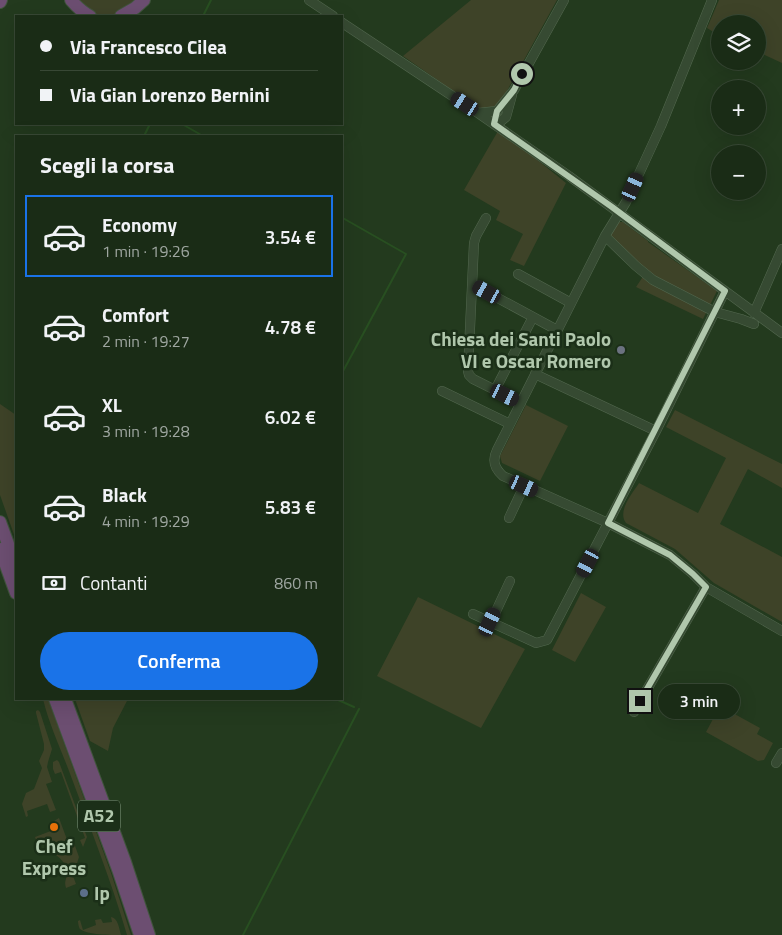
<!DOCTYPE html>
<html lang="it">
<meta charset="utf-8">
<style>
body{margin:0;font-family:"Titillium Web",sans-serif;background:#23341f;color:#f1f3f6;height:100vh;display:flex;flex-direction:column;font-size:19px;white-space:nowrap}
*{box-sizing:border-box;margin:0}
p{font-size:16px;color:#9fa7a1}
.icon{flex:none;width:28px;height:28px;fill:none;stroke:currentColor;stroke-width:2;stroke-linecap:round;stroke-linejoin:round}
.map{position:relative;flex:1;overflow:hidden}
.side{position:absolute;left:15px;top:135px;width:328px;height:565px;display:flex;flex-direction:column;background:#1a2c16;border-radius:0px;box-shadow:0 5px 20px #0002,0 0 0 1px #384835}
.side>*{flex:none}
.top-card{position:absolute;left:15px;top:15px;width:328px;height:110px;border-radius:0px;box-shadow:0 5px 20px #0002,0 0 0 1px #384835;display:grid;align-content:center;height:110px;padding:0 25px;background:#1a2c16}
.controls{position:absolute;left:711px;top:15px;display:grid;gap:10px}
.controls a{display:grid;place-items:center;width:55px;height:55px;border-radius:50%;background:#1a2c16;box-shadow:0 5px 20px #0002,0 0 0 1px #384835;font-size:25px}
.end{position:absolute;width:22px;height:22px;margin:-11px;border:6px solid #b0c7ac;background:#111;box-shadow:0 0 0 2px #111}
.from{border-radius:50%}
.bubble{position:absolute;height:35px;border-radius:18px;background:#1a2c16;box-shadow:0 5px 20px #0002,0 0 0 1px #384835;font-size:16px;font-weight:600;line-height:35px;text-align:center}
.car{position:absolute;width:15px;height:30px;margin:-15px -8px;border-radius:6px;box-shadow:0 0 4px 1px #0007;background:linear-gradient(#222 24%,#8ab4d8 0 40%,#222 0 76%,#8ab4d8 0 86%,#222 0)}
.top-card b{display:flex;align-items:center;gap:18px;height:48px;font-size:19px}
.top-card b+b{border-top:1px solid #384835}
.top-card i{width:12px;height:12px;background:#f1f3f6}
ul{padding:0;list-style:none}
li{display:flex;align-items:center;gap:15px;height:82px;margin:0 10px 8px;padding:0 15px;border:2px solid transparent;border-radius:0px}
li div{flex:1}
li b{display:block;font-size:19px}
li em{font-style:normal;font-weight:600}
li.selected{border-color:#1a73e8}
li>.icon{width:45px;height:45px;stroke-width:1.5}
h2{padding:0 25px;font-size:22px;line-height:60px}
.pay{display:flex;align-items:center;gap:12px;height:55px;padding:0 25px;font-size:19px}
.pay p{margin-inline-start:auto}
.cta{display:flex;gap:10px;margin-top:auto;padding:10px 25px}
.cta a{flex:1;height:58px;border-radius:30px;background:#1a73e8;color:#fff;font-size:20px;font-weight:600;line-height:58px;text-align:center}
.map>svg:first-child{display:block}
.green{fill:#3e4328}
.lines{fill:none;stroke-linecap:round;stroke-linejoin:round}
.stream{stroke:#284f21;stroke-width:2}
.minor-casing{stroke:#53684f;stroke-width:10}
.highway-casing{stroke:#40553d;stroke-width:14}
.minor{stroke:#364a32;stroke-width:9}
.highway{stroke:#6c4e71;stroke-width:12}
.route{stroke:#b0c7ac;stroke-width:6}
.worship-dot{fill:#6b7280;stroke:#1b2f18;stroke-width:2}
.food-dot{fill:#e8710a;stroke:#1b2f18;stroke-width:2}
.service-dot{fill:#5c6f8a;stroke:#1b2f18;stroke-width:2}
.labels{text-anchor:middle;stroke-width:5;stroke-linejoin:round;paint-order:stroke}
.shield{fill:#1b2f18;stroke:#839980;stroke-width:1}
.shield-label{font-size:18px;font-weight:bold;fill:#b0c7ac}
.poi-label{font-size:19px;font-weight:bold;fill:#b0c7ac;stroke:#1b2f18;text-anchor:end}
</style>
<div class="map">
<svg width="782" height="935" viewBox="0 0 782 935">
<rect width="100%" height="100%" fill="#233a1e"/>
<!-- green -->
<path class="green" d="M75 0H140C126 9 108 24 90 13 85 9 80 4 75 0Z
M471 0H557L502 100C495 107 487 112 476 107L403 56Z
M719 0H782V63L758 52V24H720V36L707 28Z
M498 131 535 158 566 183 524 266 510 260 523 234 496 220 500 211 464 190Z
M616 222H623L648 241V242L717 291 703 319 636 287 646 272 609 237Z
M0 404 16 415V540L0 495Z
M526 405 568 426 540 481 502 463 500 456Z
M675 410 782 464V488L748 469 720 524 782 557V622L714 583 675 549 626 523C617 511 632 494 639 483L698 513 726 458 666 427Z
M581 593 606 607 575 662 552 650Z
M418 597 525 649 481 728 377 676Z
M43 699H47L49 702 111 873 131 935H127C111 880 89 825 69 771 60 747 49 724 43 699Z
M75 699H128L113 728 108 751 90 741Z
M720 706 760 728 757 734 773 743 764 760 758 761 706 732Z
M38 710 40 712 52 749 48 762 47 767 52 782 46 784 56 810 50 812 47 804 27 811 28 816 26 817 22 804 26 793 34 789 42 768 39 761 44 750V744L36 713V711Z
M57 760 59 762 87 837 83 847 80 840 85 838 61 772 55 774 53 769V762Z
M59 818 69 845 74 843 79 857 73 876 76 884 66 888C64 882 66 880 67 875 68 864 60 858 52 852L56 850 55 848H53L52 846 50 847 49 845H47L46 843 38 845 35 837 56 829 54 821Z
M111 917C118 918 119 928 121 935 111 935 87 935 80 929 79 928 78 923 78 921L80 920 83 930 96 925 95 920 101 919 103 923 112 922Z"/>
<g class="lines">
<!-- stream -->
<path class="stream" d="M203 16 211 0
M182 124 203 136
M144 136 150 124
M341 217 406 254 341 375
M336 699 354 707
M243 935 359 709"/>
<defs>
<path id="minor" d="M309 0 333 16
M712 0 661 126 626 202 605 236 497 450C492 460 494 468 503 476L608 523 670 555 693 574 706 587 782 631
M341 22 478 113 569 176 782 333
M478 113 497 111 514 90 564 0
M496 125 506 117 512 95
M486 218 476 236 474 243 468 371 469 375 473 379 521 403
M605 236 636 266 653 280 715 312 741 319 754 324
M518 274 571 303
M472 284 557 330
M754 313 782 249
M535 374 656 431
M495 390 533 317
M442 391 510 424
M509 518 524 486
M473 614 536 643 547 640 656 431 725 291
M491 622 510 581
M634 712 706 587
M776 763 782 753"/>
<path id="highway" d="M71 0C77 7 82 12 90 16
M0 2 1 0
M121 16 135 8 144 0
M0 522 16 566
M0 549 16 593
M55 699 119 872 140 935
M65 699 125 862 149 935"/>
</defs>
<!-- minor casing -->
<use href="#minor" class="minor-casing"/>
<!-- highway casing -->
<use href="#highway" class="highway-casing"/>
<!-- minor -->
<use href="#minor" class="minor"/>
<!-- highway -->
<use href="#highway" class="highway"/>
</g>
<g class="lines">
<!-- route -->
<path class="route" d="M522 74 514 90 497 111 494 124 612 207 725 291 608 523 670 555 693 574 706 587 640 701"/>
</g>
<!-- markers -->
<circle class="worship-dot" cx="621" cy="350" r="5"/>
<circle class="food-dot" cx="54" cy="827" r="5"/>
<circle class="service-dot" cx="84" cy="893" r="5"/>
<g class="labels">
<!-- shield labels -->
<rect class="shield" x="78" y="800.5" width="42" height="31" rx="4"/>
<g class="shield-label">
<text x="99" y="822">A52</text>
</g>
<!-- poi labels -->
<g class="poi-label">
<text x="611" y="346">Chiesa dei Santi Paolo<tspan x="611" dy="22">VI e Oscar Romero</tspan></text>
<text x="54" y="853" text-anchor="middle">Chef<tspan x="54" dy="22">Express</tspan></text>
<text x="94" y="900" text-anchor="start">Ip</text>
</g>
</g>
</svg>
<div class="controls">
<a><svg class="icon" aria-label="layers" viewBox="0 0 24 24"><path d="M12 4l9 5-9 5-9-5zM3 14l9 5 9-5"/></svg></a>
<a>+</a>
<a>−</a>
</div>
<i class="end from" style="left:522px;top:74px"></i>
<i class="end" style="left:640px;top:701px"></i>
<div class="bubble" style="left:658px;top:684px;width:82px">3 min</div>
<i class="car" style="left:465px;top:104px;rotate:303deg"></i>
<i class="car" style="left:633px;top:187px;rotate:24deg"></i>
<i class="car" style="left:487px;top:292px;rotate:299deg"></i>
<i class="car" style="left:505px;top:395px;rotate:116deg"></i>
<i class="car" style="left:524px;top:486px;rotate:114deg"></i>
<i class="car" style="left:588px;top:563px;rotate:208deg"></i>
<i class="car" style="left:490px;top:622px;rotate:25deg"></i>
<div class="top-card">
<b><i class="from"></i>Via Francesco Cilea</b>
<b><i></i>Via Gian Lorenzo Bernini</b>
</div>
<section class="side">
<h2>Scegli la corsa</h2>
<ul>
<li class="selected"><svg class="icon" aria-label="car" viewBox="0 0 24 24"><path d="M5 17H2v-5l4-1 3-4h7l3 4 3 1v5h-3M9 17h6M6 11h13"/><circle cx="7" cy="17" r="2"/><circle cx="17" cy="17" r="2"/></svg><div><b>Economy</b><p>1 min · 19:26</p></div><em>3.54 €</em></li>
<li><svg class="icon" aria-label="car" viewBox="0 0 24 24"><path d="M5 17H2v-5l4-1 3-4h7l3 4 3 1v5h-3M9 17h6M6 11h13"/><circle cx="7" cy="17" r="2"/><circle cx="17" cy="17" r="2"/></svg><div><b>Comfort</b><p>2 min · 19:27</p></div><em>4.78 €</em></li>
<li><svg class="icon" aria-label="car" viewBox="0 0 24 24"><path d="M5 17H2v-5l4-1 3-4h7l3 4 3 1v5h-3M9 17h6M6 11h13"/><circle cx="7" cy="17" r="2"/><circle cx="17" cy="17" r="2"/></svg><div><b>XL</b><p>3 min · 19:28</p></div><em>6.02 €</em></li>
<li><svg class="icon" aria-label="car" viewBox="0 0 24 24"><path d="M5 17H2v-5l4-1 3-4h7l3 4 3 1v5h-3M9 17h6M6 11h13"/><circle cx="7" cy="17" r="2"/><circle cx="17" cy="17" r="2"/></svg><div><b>Black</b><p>4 min · 19:29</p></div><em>5.83 €</em></li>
</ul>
<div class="pay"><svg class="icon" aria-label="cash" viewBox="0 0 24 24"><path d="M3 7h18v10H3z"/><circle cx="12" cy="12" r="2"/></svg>Contanti<p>860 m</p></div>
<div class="cta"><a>Conferma</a></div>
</section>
</div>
